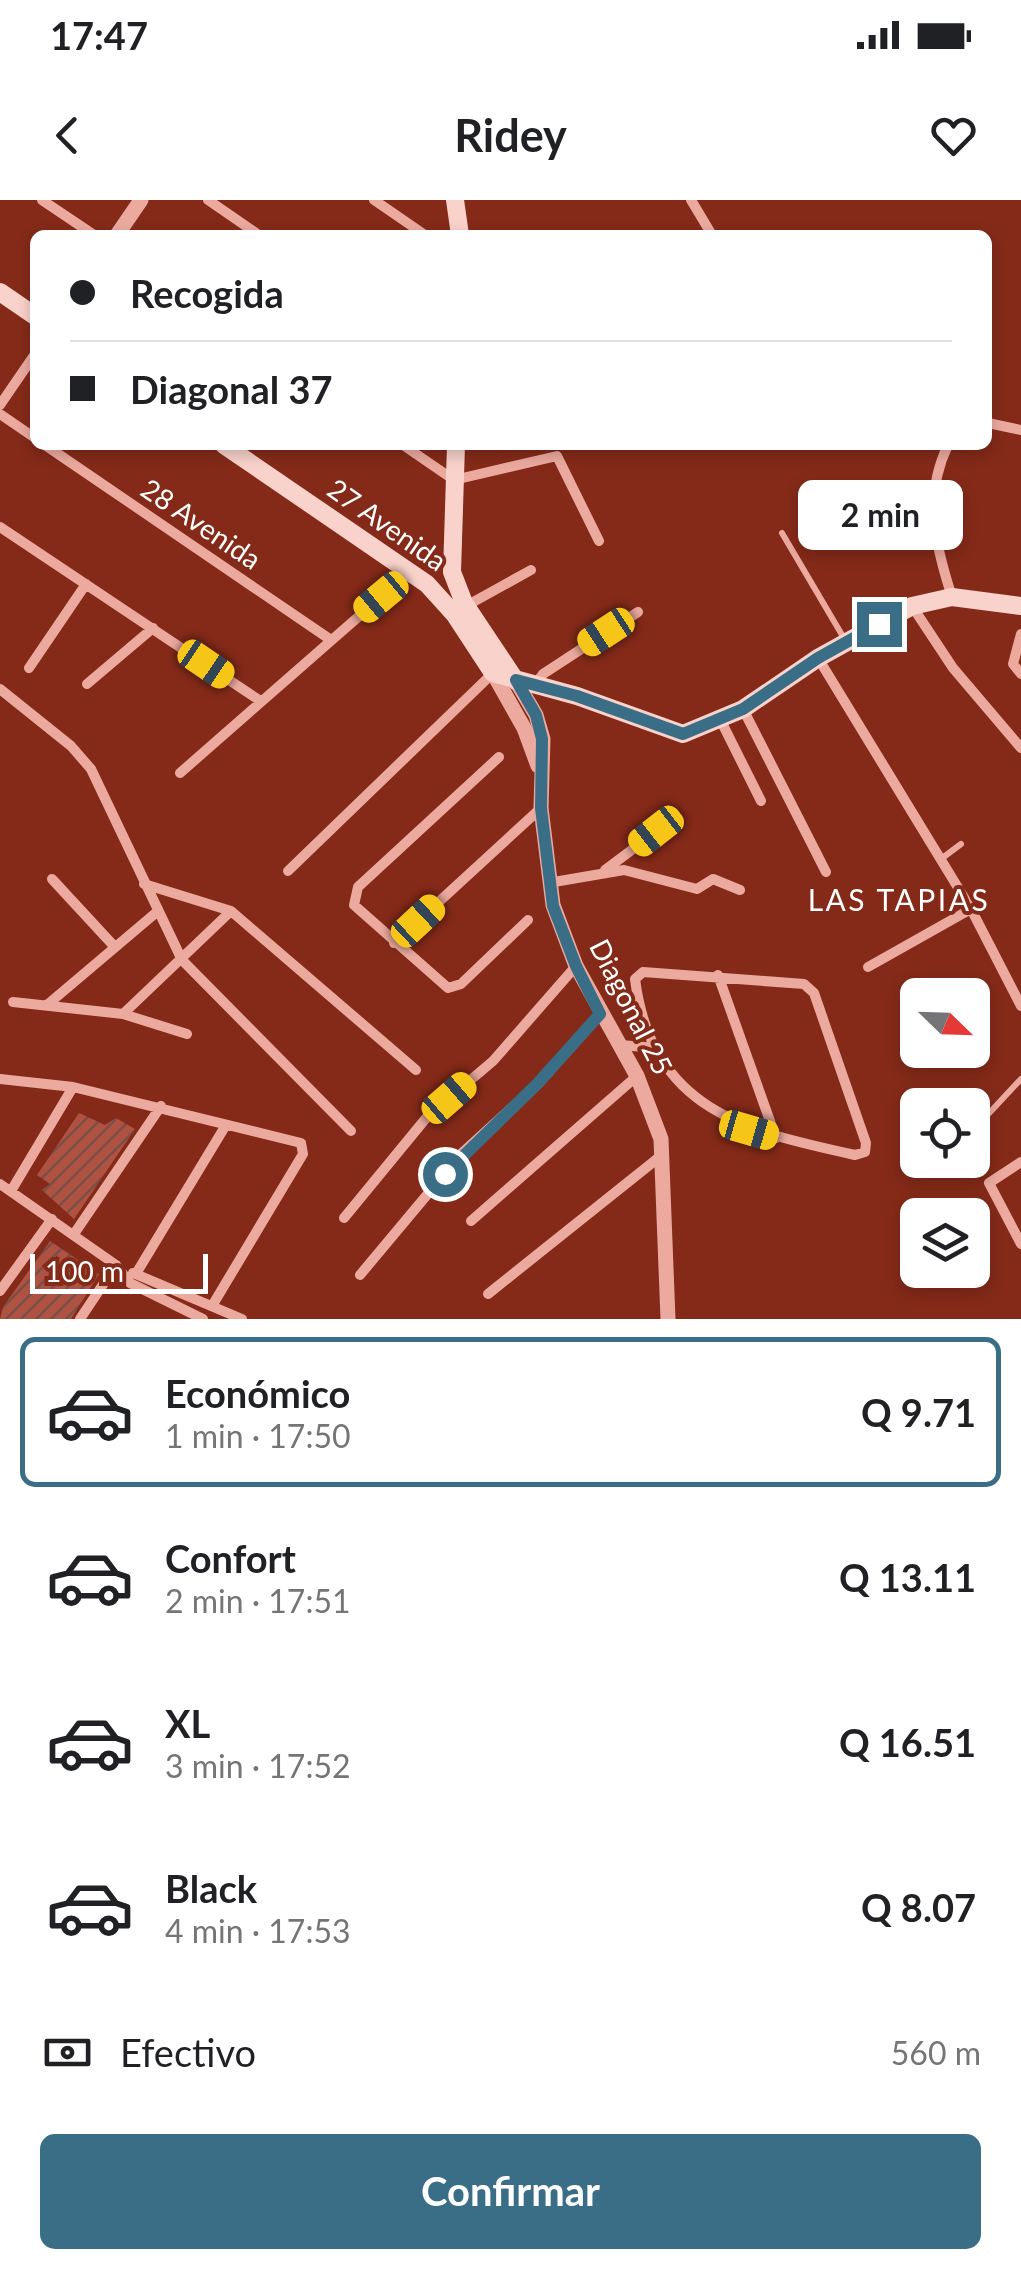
<!DOCTYPE html>
<html lang="es">
<meta charset="utf-8">
<style>
body{margin:0;font-family:Lato,sans-serif;background:#f2f2f2;color:#202124;height:100vh;display:flex;flex-direction:column;font-size:38px;white-space:nowrap}
*{box-sizing:border-box;margin:0}
p{font-size:32px;color:#757577}
.icon{flex:none;width:55px;height:55px;fill:none;stroke:currentColor;stroke-width:2;stroke-linecap:round;stroke-linejoin:round}
.map{position:relative;height:1119px;overflow:hidden}
.panel{display:flex;flex-direction:column;background:#fff;flex:1}
.panel>*{flex:none}
.banner{position:absolute;left:30px;top:30px;width:962px;height:220px;border-radius:15px;box-shadow:0 5px 15px #0003;display:grid;align-content:center;height:220px;padding:0 40px;background:#fff}
.needle{width:65px;rotate:113deg}
.controls{position:absolute;left:900px;top:778px;display:grid;gap:20px}
.controls a{display:grid;place-items:center;width:90px;height:90px;border-radius:15px;background:#fff;box-shadow:0 5px 15px #0003;font-size:50px}
.scale{position:absolute;left:30px;bottom:25px;width:178px;box-sizing:border-box;padding-left:10px;border:5px solid #fff;border-top:0;font-size:28px;line-height:35px;white-space:nowrap;color:#fff;-webkit-text-stroke:8px #852a19;paint-order:stroke}
.end{position:absolute;width:45px;height:45px;margin:-22px;border:12px solid #3a6e87;background:#fff;box-shadow:0 0 0 5px #fff}
.from{border-radius:50%}
.bubble{position:absolute;height:70px;border-radius:15px;background:#fff;box-shadow:0 5px 15px #0003;font-size:32px;font-weight:700;line-height:70px;text-align:center}
.car{position:absolute;width:30px;height:60px;margin:-30px -15px;border-radius:12px;box-shadow:0 0 8px 2px #0007;background:linear-gradient(#f5c518 24%,#345 0 40%,#f5c518 0 76%,#345 0 86%,#f5c518 0)}
.banner b{display:flex;align-items:center;gap:35px;height:95px;font-size:38px}
.banner b+b{border-top:2px solid #e0e0e0}
.banner i{width:25px;height:25px;background:#202124}
ul{padding:18px 0 0;list-style:none}
li{display:flex;align-items:center;gap:30px;height:150px;margin:0 20px 15px;padding:0 20px;border:5px solid transparent;border-radius:15px}
li div{flex:1}
li b{display:block;font-size:38px}
li em{font-style:normal;font-weight:700}
li.on{border-color:#3a6e87}
li>.icon{width:90px;height:90px;stroke-width:1.5}
.pay{display:flex;align-items:center;gap:25px;height:110px;padding:0 40px;font-size:38px}
.pay p{margin-inline-start:auto}
.action{display:flex;gap:20px;margin-top:auto;padding:20px 40px}
.action a{flex:1;height:115px;border-radius:15px;background:#3a6e87;color:#fff;font-size:40px;font-weight:700;line-height:115px;text-align:center}
.status{display:flex;justify-content:space-between;align-items:center;height:70px;padding:0 50px;background:#fff;direction:ltr}
.status svg{height:28px;fill:currentColor}
header{display:flex;justify-content:space-between;align-items:center;height:130px;padding:0 40px;background:#fff;font-size:45px;font-weight:700}
.map>svg:first-child{display:block}
.building{fill:url(#building-hatch)}
.lines{fill:none;stroke-linecap:round;stroke-linejoin:round}
.service{stroke:#ecaa9f;stroke-width:6}
.minor{stroke:#ecaa9f;stroke-width:10}
.tertiary{stroke:#ecaa9f;stroke-width:15}
.secondary{stroke:#f9d2cb;stroke-width:18}
.route{stroke:#3a6e87;stroke-width:12}
.labels{text-anchor:middle;stroke-width:8;stroke-linejoin:round;paint-order:stroke}
.street-label{font-size:28px;fill:#fff;stroke:#852a19}
.neighbourhood-label{font-size:30px;letter-spacing:2.5px;fill:#fff;stroke:#852a19}
</style>
<div class="status"><b>17:47</b><svg viewBox="0 0 49 12"><path d="M0 12V9h3v3zM5 12V6h3v6zM10 12V3h3v9zM15 12V0h3v12zM26 1h20v11H26zM47 4h2v5h-2z"/></svg></div>
<header><svg class="icon" aria-label="back" viewBox="0 0 24 24"><path d="M15 5l-7 7 7 7"/></svg>Ridey<svg class="icon" aria-label="heart" viewBox="0 0 24 24"><path d="M12 20l-8-8c-3-5 5-10 8-4 3-6 11-1 8 4z"/></svg></header>
<div class="map">
<svg width="1021" height="1119" viewBox="0 0 1021 1119">
<defs>
<pattern id="building-hatch" width="6" height="6" patternUnits="userSpaceOnUse" patternTransform="scale(2.5)"><rect width="6" height="6" fill="#af5241"/><path d="M-1 1l2-2M0 6l6-6M5 7l2-2" fill="none" stroke="#794f47"/></pattern>
</defs>
<rect width="100%" height="100%" fill="#852a19"/>
<!-- building -->
<path class="building" d="M79 913 105 925 116 918 135 929 74 1019 42 990 50 984 37 975Z
M50 1041 99 1074 71 1119H0L3 1107Z"/>
<g class="lines">
<!-- service -->
<path class="service" d="M782 333 845 440
M941 659 961 644
M980 923 1021 879"/>
<!-- minor -->
<path class="minor" d="M42 0 94 35
M208 0 259 35
M374 0 425 35
M691 0 712 35
M0 205 35 154
M0 214 35 238
M988 223 1021 230
M45 245 331 440
M403 245 454 280 557 256 599 341
M948 245C923 297 935 344 952 397
M0 327 259 500
M466 406 531 370
M912 406 953 468 1021 548
M1021 434 1013 464 1021 474
M818 458 971 709 1021 806
M29 468 86 384
M87 484 153 428
M535 485 543 474 638 412
M0 489 71 546 91 569 182 760 351 931
M743 509 826 672
M721 521 761 601
M499 557 358 687 354 705 448 788 461 784 528 720
M180 573 381 397 405 368
M605 670 657 631
M288 671 493 473
M52 679 113 745
M548 683 624 670 697 689 713 679 740 690
M144 684 231 711 416 870
M394 743 541 608
M868 767 971 709
M643 772 804 784 814 793 866 943 865 952 855 955C745 931 652 910 635 779Z
M718 775 776 938
M13 802 123 814 187 834
M47 805 158 711
M123 814 231 711
M620 845 657 848
M0 879 73 887 301 943 303 954 212 1106
M1021 962 989 983 1021 1044
M0 984 116 1065 130 1083 203 1119
M11 991 73 887
M344 1018 427 917 493 861 576 766
M471 1021 637 876
M74 1034 161 906
M137 1072 226 925
M133 1073 242 1119
M360 1075 462 953 539 883 600 814
M0 1091 52 1019
M488 1094 662 955
M80 1119 116 1065"/>
<!-- tertiary -->
<path class="tertiary" d="M117 35 141 0
M493 473 524 528 538 566
M516 481 536 515 543 539 541 608 553 705 576 766 637 876 661 939 668 1119"/>
<!-- secondary -->
<path class="secondary" d="M455 0 460 35
M0 92 35 116
M224 245 427 384 455 415 493 473 577 496 683 534 743 509 818 458 912 406 952 397 1021 406
M456 245 452 372 464 403 516 481"/>
</g>
<g class="lines">
<!-- route -->
<path class="route" d="M445 974 538 883 600 814 576 766 553 706 541 608 542 539 536 515 516 480 577 496 683 534 743 509 818 458 879 424"/>
</g>
<g class="labels">
<!-- street labels -->
<g class="street-label">
<text transform="translate(201 324) rotate(34)" y="10">28 Avenida</text>
<text transform="translate(387 325) rotate(35)" y="10">27 Avenida</text>
<text transform="translate(631 807) rotate(63)" y="10">Diagonal 25</text>
</g>
<!-- neighbourhood labels -->
<g class="neighbourhood-label">
<text x="899" y="711">LAS TAPIAS</text>
</g>
</g>
</svg>
<div class="controls">
<a><svg class="needle" viewBox="-14 -14 28 28"><path d="M0-13l5 13h-10z" fill="#e53935"/><path d="M0 13l5-13h-10z" fill="#757577"/></svg></a>
<a><svg class="icon" aria-label="locate" viewBox="0 0 24 24"><circle cx="12" cy="12" r="6"/><path d="M12 2v4M12 18v4M2 12h4M18 12h4"/></svg></a>
<a><svg class="icon" aria-label="layers" viewBox="0 0 24 24"><path d="M12 4l9 5-9 5-9-5zM3 14l9 5 9-5"/></svg></a>
</div>
<div class="scale">100 m</div>
<i class="end from" style="left:445px;top:974px"></i>
<i class="end" style="left:879px;top:424px"></i>
<div class="bubble" style="left:798px;top:280px;width:165px">2 min</div>
<i class="car" style="left:381px;top:397px;rotate:230deg"></i>
<i class="car" style="left:606px;top:432px;rotate:237deg"></i>
<i class="car" style="left:206px;top:464px;rotate:124deg"></i>
<i class="car" style="left:656px;top:631px;rotate:232deg"></i>
<i class="car" style="left:418px;top:721px;rotate:47deg"></i>
<i class="car" style="left:449px;top:898px;rotate:49deg"></i>
<i class="car" style="left:749px;top:930px;rotate:106deg"></i>
<div class="banner">
<b><i class="from"></i>Recogida</b>
<b><i></i>Diagonal 37</b>
</div>
</div>
<section class="panel">
<ul>
<li class="on"><svg class="icon" aria-label="car" viewBox="0 0 24 24"><path d="M5 17H2v-5l4-1 3-4h7l3 4 3 1v5h-3M9 17h6M6 11h13"/><circle cx="7" cy="17" r="2"/><circle cx="17" cy="17" r="2"/></svg><div><b>Económico</b><p>1 min · 17:50</p></div><em>Q 9.71</em></li>
<li><svg class="icon" aria-label="car" viewBox="0 0 24 24"><path d="M5 17H2v-5l4-1 3-4h7l3 4 3 1v5h-3M9 17h6M6 11h13"/><circle cx="7" cy="17" r="2"/><circle cx="17" cy="17" r="2"/></svg><div><b>Confort</b><p>2 min · 17:51</p></div><em>Q 13.11</em></li>
<li><svg class="icon" aria-label="car" viewBox="0 0 24 24"><path d="M5 17H2v-5l4-1 3-4h7l3 4 3 1v5h-3M9 17h6M6 11h13"/><circle cx="7" cy="17" r="2"/><circle cx="17" cy="17" r="2"/></svg><div><b>XL</b><p>3 min · 17:52</p></div><em>Q 16.51</em></li>
<li><svg class="icon" aria-label="car" viewBox="0 0 24 24"><path d="M5 17H2v-5l4-1 3-4h7l3 4 3 1v5h-3M9 17h6M6 11h13"/><circle cx="7" cy="17" r="2"/><circle cx="17" cy="17" r="2"/></svg><div><b>Black</b><p>4 min · 17:53</p></div><em>Q 8.07</em></li>
</ul>
<div class="pay"><svg class="icon" aria-label="cash" viewBox="0 0 24 24"><path d="M3 7h18v10H3z"/><circle cx="12" cy="12" r="2"/></svg>Efectivo<p>560 m</p></div>
<div class="action"><a>Confirmar</a></div>
</section>
